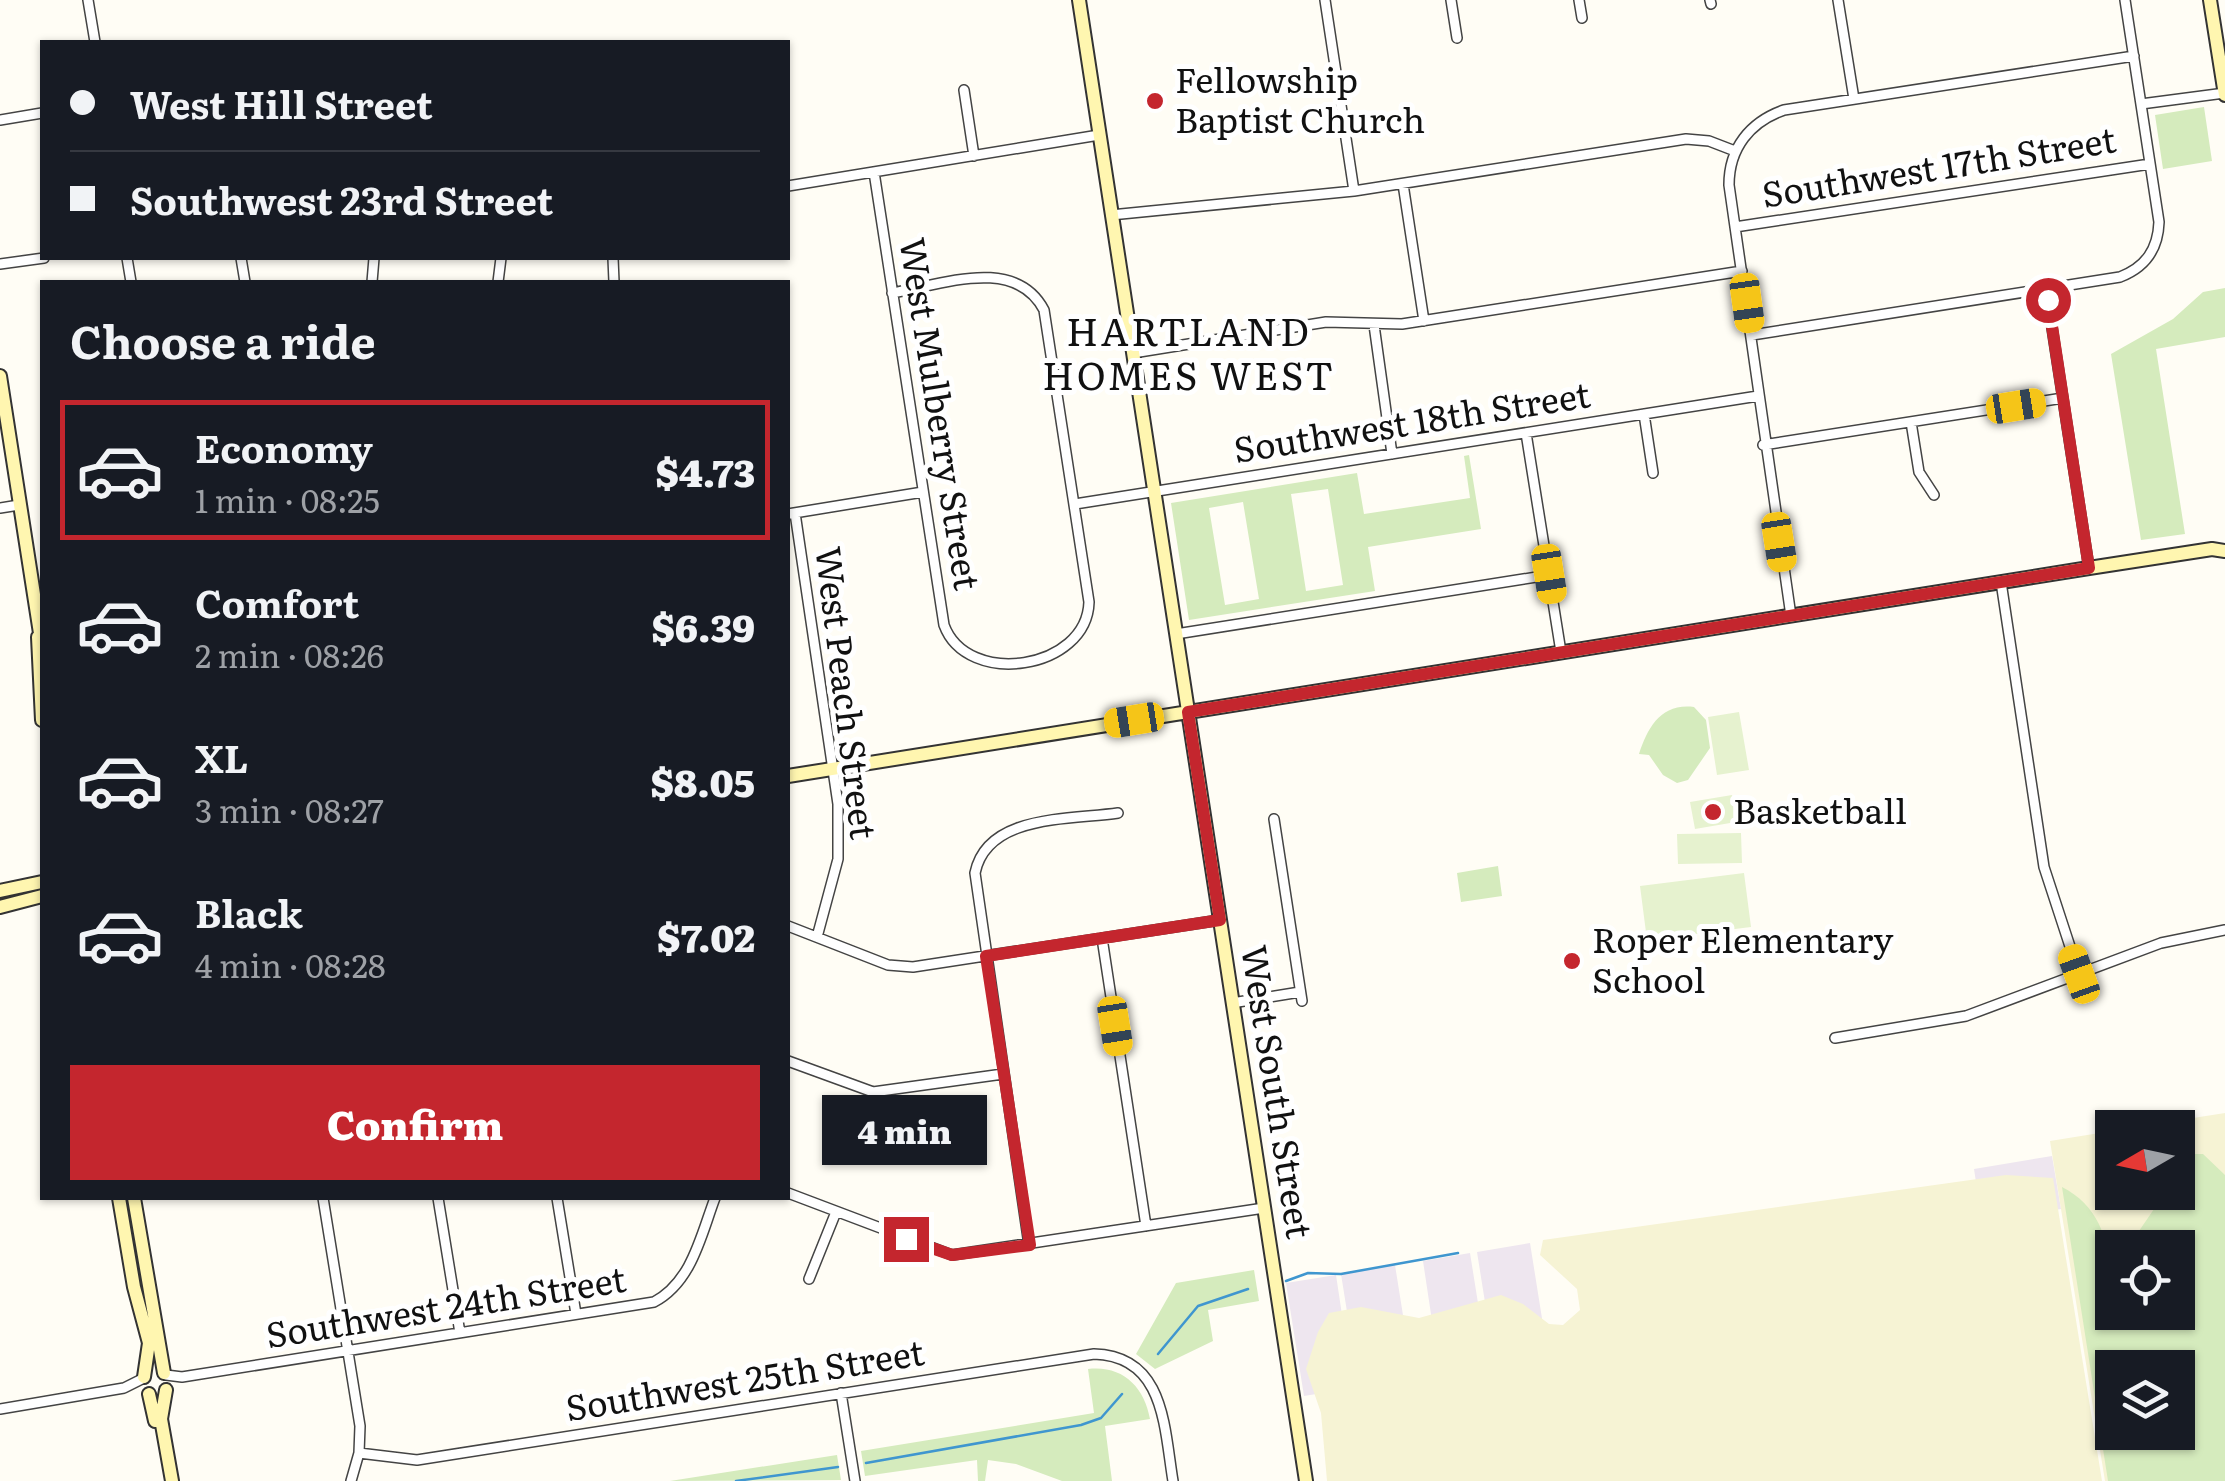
<!DOCTYPE html>
<meta charset="utf-8">
<style>
body{margin:0;font-family:Literata,serif;background:#20242c;color:#f1f3f6;height:100vh;display:flex;flex-direction:column;font-size:38px;white-space:nowrap}
*{box-sizing:border-box;margin:0}
p{font-size:32px;color:#9ea1a6}
.icon{flex:none;width:55px;height:55px;fill:none;stroke:currentColor;stroke-width:2;stroke-linecap:round;stroke-linejoin:round}
.map{position:relative;flex:1;overflow:hidden}
.details{position:absolute;left:40px;top:280px;width:750px;height:920px;display:flex;flex-direction:column;background:#171b24;border-radius:0px;box-shadow:0 2px 8px #0004}
.details>*{flex:none}
.banner{position:absolute;left:40px;top:40px;width:750px;height:220px;border-radius:0px;box-shadow:0 2px 8px #0004;display:grid;align-content:center;height:220px;padding:0 30px;background:#171b24}
.needle{width:65px;rotate:261deg}
.controls{position:absolute;left:2095px;top:1110px;display:grid;gap:20px}
.controls a{display:grid;place-items:center;width:100px;height:100px;border-radius:0px;background:#171b24;box-shadow:0 2px 8px #0004;font-size:50px}
.end{position:absolute;width:45px;height:45px;margin:-22px;border:12px solid #c4262e;background:#fff;box-shadow:0 0 0 5px #fff}
.from{border-radius:50%}
.bubble{position:absolute;height:70px;border-radius:0px;background:#171b24;box-shadow:0 2px 8px #0004;font-size:32px;font-weight:800;line-height:70px;text-align:center}
.car{position:absolute;width:30px;height:60px;margin:-30px -15px;border-radius:12px;box-shadow:0 0 8px 2px #0007;background:linear-gradient(#f5c518 24%,#345 0 40%,#f5c518 0 76%,#345 0 86%,#f5c518 0)}
.banner b{display:flex;align-items:center;gap:35px;height:95px;font-size:38px}
.banner b+b{border-top:2px solid #363941}
.banner i{width:25px;height:25px;background:#f1f3f6}
ul{padding:0;list-style:none}
li{display:flex;align-items:center;gap:30px;height:140px;margin:0 20px 15px;padding:0 10px;border:5px solid transparent;border-radius:0px}
li div{flex:1}
li b{display:block;font-size:38px}
li em{font-style:normal;font-weight:800}
li.on{border-color:#c4262e}
li>.icon{width:90px;height:90px;stroke-width:1.5}
h2{padding:0 30px;font-size:45px;line-height:120px}
.action{display:flex;gap:20px;margin-top:auto;padding:20px 30px}
.action a{flex:1;height:115px;border-radius:0px;background:#c4262e;color:#fff;font-size:40px;font-weight:800;line-height:115px;text-align:center}
.map>svg:first-child{display:block}
.industrial{fill:#eee6ef}
.farmland{fill:#f6f3d4;fill-rule:evenodd}
.green{fill:#d5ebbd;fill-rule:evenodd}
.pitch{fill:#e6f2cf}
.lines{fill:none;stroke-linecap:round;stroke-linejoin:round}
.stream{stroke:#3f96cf;stroke-width:2.5}
.street-casing{stroke:#444;stroke-width:12}
.secondary-casing{stroke:#333;stroke-width:16}
.street{stroke:#fff;stroke-width:9}
.secondary{stroke:#fff6b0;stroke-width:12}
.route{stroke:#c4262e;stroke-width:12}
.poi-dot{fill:#c4262e;stroke:#fff;stroke-width:4}
.labels{text-anchor:middle;stroke-width:10;stroke-linejoin:round;paint-order:stroke}
.poi-label{font-size:35px;fill:#111;stroke:#fff;text-anchor:start}
.street-label{font-size:35px;fill:#111;stroke:#fff}
.neighbourhood-label{font-size:38px;letter-spacing:2.5px;fill:#111;stroke:#fff}
</style>
<div class="map">
<svg width="2225" height="1481" viewBox="0 0 2225 1481">
<rect width="100%" height="100%" fill="#fffdf5"/>
<!-- industrial -->
<path class="industrial" d="M2052 1156 2061 1209 1982 1221 1974 1169Z
M1530 1243 1548 1356 1495 1365 1477 1252Z
M1470 1253 1488 1366 1440 1374 1423 1261Z
M1395 1265 1413 1378 1359 1387 1341 1274Z
M1336 1275 1353 1388 1304 1396 1286 1283Z"/>
<!-- farmland -->
<path class="farmland" d="M2225 1113V1481H2105L2050 1141 2112 1131V1192H2178V1128L2136 1127ZM2112 1248H2178V1312H2112ZM2112 1368H2178V1432H2112Z
M2006 1175 2053 1178 2102 1481H1327L1321 1413 1306 1369 1318 1332 1329 1313 1361 1307 1419 1318 1501 1295 1523 1304 1549 1324 1563 1325 1580 1310 1577 1289 1540 1255 1543 1240Z"/>
<!-- green -->
<path class="green" d="M2204 107 2212 161 2163 169 2155 115Z
M2225 288V337L2156 349 2185 534 2141 540 2111 354 2173 319 2203 292Z
M1469 455 1481 529 1368 547 1375 591 1189 620 1171 503 1357 473 1364 514 1470 498 1464 456ZM1328 489 1343 585 1306 591 1291 494ZM1243 502 1259 599 1225 605 1209 508Z
M1694 707 1706 720 1710 748 1688 780 1677 783 1663 775 1649 755 1639 754C1648 727 1661 703 1694 707Z
M1498 866 1502 896 1461 902 1457 873Z
M2188 1154H2203L2225 1175V1481H2108L2062 1187C2111 1212 2112 1264 2112 1312H2178V1248L2128 1247 2165 1193 2178 1192V1172ZM2112 1368H2178V1432H2112Z
M1254 1270 1259 1301 1208 1310 1213 1341 1155 1369 1136 1354 1176 1283Z
M1088 1369C1122 1365 1144 1386 1150 1419L1105 1426 1112 1481H1062L1016 1464 988 1460 985 1481H978L977 1460 865 1476 861 1451 1094 1413Z
M837 1455 841 1480 670 1481Z"/>
<!-- pitch -->
<path class="pitch" d="M1739 712 1749 770 1717 775 1708 717Z
M1732 795 1736 822 1695 829 1690 802Z
M1741 833 1742 863 1678 864 1677 834Z
M1744 873 1751 927 1647 940 1640 886Z"/>
<g class="lines">
<!-- stream -->
<path class="stream" d="M1286 1281 1308 1273 1341 1274 1458 1253
M1158 1354 1198 1306 1248 1289
M866 1463 1081 1425 1101 1418 1122 1394
M736 1481 838 1467"/>
<defs>
<path id="street" d="M88 0 95 42
M1325 0 1354 191
M1451 0 1457 38
M1579 0 1582 18
M1710 0 1711 4
M1838 0 1854 99
M964 90 974 156
M2141 104 2225 93
M0 120 42 113
M874 172C898 323 920 474 944 625 967 688 1087 670 1089 602L1044 310C1015 255 941 285 892 293
M1403 184 1424 321
M788 186 1099 135
M1111 215 1354 191 1686 139 1709 141 1735 151
M1735 227 2150 164
M127 258 131 282
M241 258 245 282
M613 258 614 282
M0 264 44 258
M372 282 374 258
M498 282 501 258
M2046 289 2089 568
M1374 325 1392 454
M1752 335 2120 277C2146 267 2158 249 2159 222L2125 0
M1133 353 1326 322 1402 324 1742 271
M1644 414 1653 473
M1911 422 1919 472 1934 495
M1526 433 1561 652
M1763 445 2063 398
M1075 504 1758 396
M0 508 19 505
M795 513 838 804V859L817 937
M788 514 923 492
M2001 582 2044 867 2079 974
M1791 616 1729 185C1729 148 1750 122 1784 110L2134 56
M1176 634 1549 575
M1274 819 1302 1001
M788 926 888 965 913 967 1220 920
M1102 938 1146 1226
M1232 1003 1300 992
M1835 1038 1966 1016 2161 943 2225 930
M788 1061 873 1092 1003 1074
M788 1193 952 1255 1264 1208
M323 1198 360 1426 359 1453 351 1481
M438 1198 460 1333
M557 1198 576 1314
M1029 1245 975 873C987 814 1070 820 1118 813
M809 1279 836 1212
M166 1375 182 1377 654 1302C692 1282 701 1235 715 1198
M841 1393 855 1481
M0 1409 124 1388 144 1378
M359 1453 417 1460 1094 1354C1165 1356 1164 1427 1173 1481"/>
<path id="secondary" d="M1079 0 1306 1481
M2210 0 2225 95
M0 376 42 646
M38 637 42 720
M788 776 2089 568 2212 549 2225 551
M0 891 42 882
M0 907 42 896
M119 1198 134 1287 149 1343 144 1377
M134 1198 164 1373
M166 1390 161 1419 172 1481
M149 1394 155 1421"/>
</defs>
<!-- street casing -->
<use href="#street" class="street-casing"/>
<!-- secondary casing -->
<use href="#secondary" class="secondary-casing"/>
<!-- street -->
<use href="#street" class="street"/>
<!-- secondary -->
<use href="#secondary" class="secondary"/>
</g>
<g class="lines">
<!-- route -->
<path class="route" d="M906 1239 952 1255 1030 1245 986 956 1220 920 1188 712 2089 568 2048 300"/>
</g>
<!-- markers -->
<g class="poi-dot">
<circle cx="1155" cy="101" r="10"/>
<circle cx="1713" cy="812" r="10"/>
<circle cx="1572" cy="961" r="10"/>
</g>
<g class="labels">
<!-- poi labels -->
<g class="poi-label">
<text x="1175" y="93">Fellowship<tspan x="1175" dy="40">Baptist Church</tspan></text>
<text x="1733" y="824">Basketball</text>
<text x="1592" y="953">Roper Elementary<tspan x="1592" dy="40">School</tspan></text>
</g>
<!-- street labels -->
<g class="street-label">
<text transform="translate(1939 168) rotate(-9)" y="12">Southwest 17th Street</text>
<text transform="translate(939 414) rotate(81)" y="12">West Mulberry Street</text>
<text transform="translate(1412 423) rotate(-9)" y="12">Southwest 18th Street</text>
<text transform="translate(845 693) rotate(83)" y="12">West Peach Street</text>
<text transform="translate(1276 1092) rotate(81)" y="12">West South Street</text>
<text transform="translate(446 1308) rotate(-9)" y="12">Southwest 24th Street</text>
<text transform="translate(745 1381) rotate(-9)" y="12">Southwest 25th Street</text>
</g>
<!-- neighbourhood labels -->
<g class="neighbourhood-label">
<text x="1189" y="346">HARTLAND<tspan x="1189" dy="44">HOMES WEST</tspan></text>
</g>
</g>
</svg>
<div class="controls">
<a><svg class="needle" viewBox="-14 -14 28 28"><path d="M0-13l5 13h-10z" fill="#e53935"/><path d="M0 13l5-13h-10z" fill="#9ea1a6"/></svg></a>
<a><svg class="icon" aria-label="locate" viewBox="0 0 24 24"><circle cx="12" cy="12" r="6"/><path d="M12 2v4M12 18v4M2 12h4M18 12h4"/></svg></a>
<a><svg class="icon" aria-label="layers" viewBox="0 0 24 24"><path d="M12 4l9 5-9 5-9-5zM3 14l9 5 9-5"/></svg></a>
</div>
<i class="end from" style="left:2048px;top:300px"></i>
<i class="end" style="left:906px;top:1239px"></i>
<div class="bubble" style="left:822px;top:1095px;width:165px">4 min</div>
<i class="car" style="left:1747px;top:303px;rotate:172deg"></i>
<i class="car" style="left:2016px;top:406px;rotate:81deg"></i>
<i class="car" style="left:1779px;top:542px;rotate:171deg"></i>
<i class="car" style="left:1549px;top:574px;rotate:171deg"></i>
<i class="car" style="left:1134px;top:720px;rotate:261deg"></i>
<i class="car" style="left:2079px;top:974px;rotate:340deg"></i>
<i class="car" style="left:1115px;top:1026px;rotate:171deg"></i>
<div class="banner">
<b><i class="from"></i>West Hill Street</b>
<b><i></i>Southwest 23rd Street</b>
</div>
<section class="details">
<h2>Choose a ride</h2>
<ul>
<li class="on"><svg class="icon" aria-label="car" viewBox="0 0 24 24"><path d="M5 17H2v-5l4-1 3-4h7l3 4 3 1v5h-3M9 17h6M6 11h13"/><circle cx="7" cy="17" r="2"/><circle cx="17" cy="17" r="2"/></svg><div><b>Economy</b><p>1 min · 08:25</p></div><em>$4.73</em></li>
<li><svg class="icon" aria-label="car" viewBox="0 0 24 24"><path d="M5 17H2v-5l4-1 3-4h7l3 4 3 1v5h-3M9 17h6M6 11h13"/><circle cx="7" cy="17" r="2"/><circle cx="17" cy="17" r="2"/></svg><div><b>Comfort</b><p>2 min · 08:26</p></div><em>$6.39</em></li>
<li><svg class="icon" aria-label="car" viewBox="0 0 24 24"><path d="M5 17H2v-5l4-1 3-4h7l3 4 3 1v5h-3M9 17h6M6 11h13"/><circle cx="7" cy="17" r="2"/><circle cx="17" cy="17" r="2"/></svg><div><b>XL</b><p>3 min · 08:27</p></div><em>$8.05</em></li>
<li><svg class="icon" aria-label="car" viewBox="0 0 24 24"><path d="M5 17H2v-5l4-1 3-4h7l3 4 3 1v5h-3M9 17h6M6 11h13"/><circle cx="7" cy="17" r="2"/><circle cx="17" cy="17" r="2"/></svg><div><b>Black</b><p>4 min · 08:28</p></div><em>$7.02</em></li>
</ul>
<div class="action"><a>Confirm</a></div>
</section>
</div>
